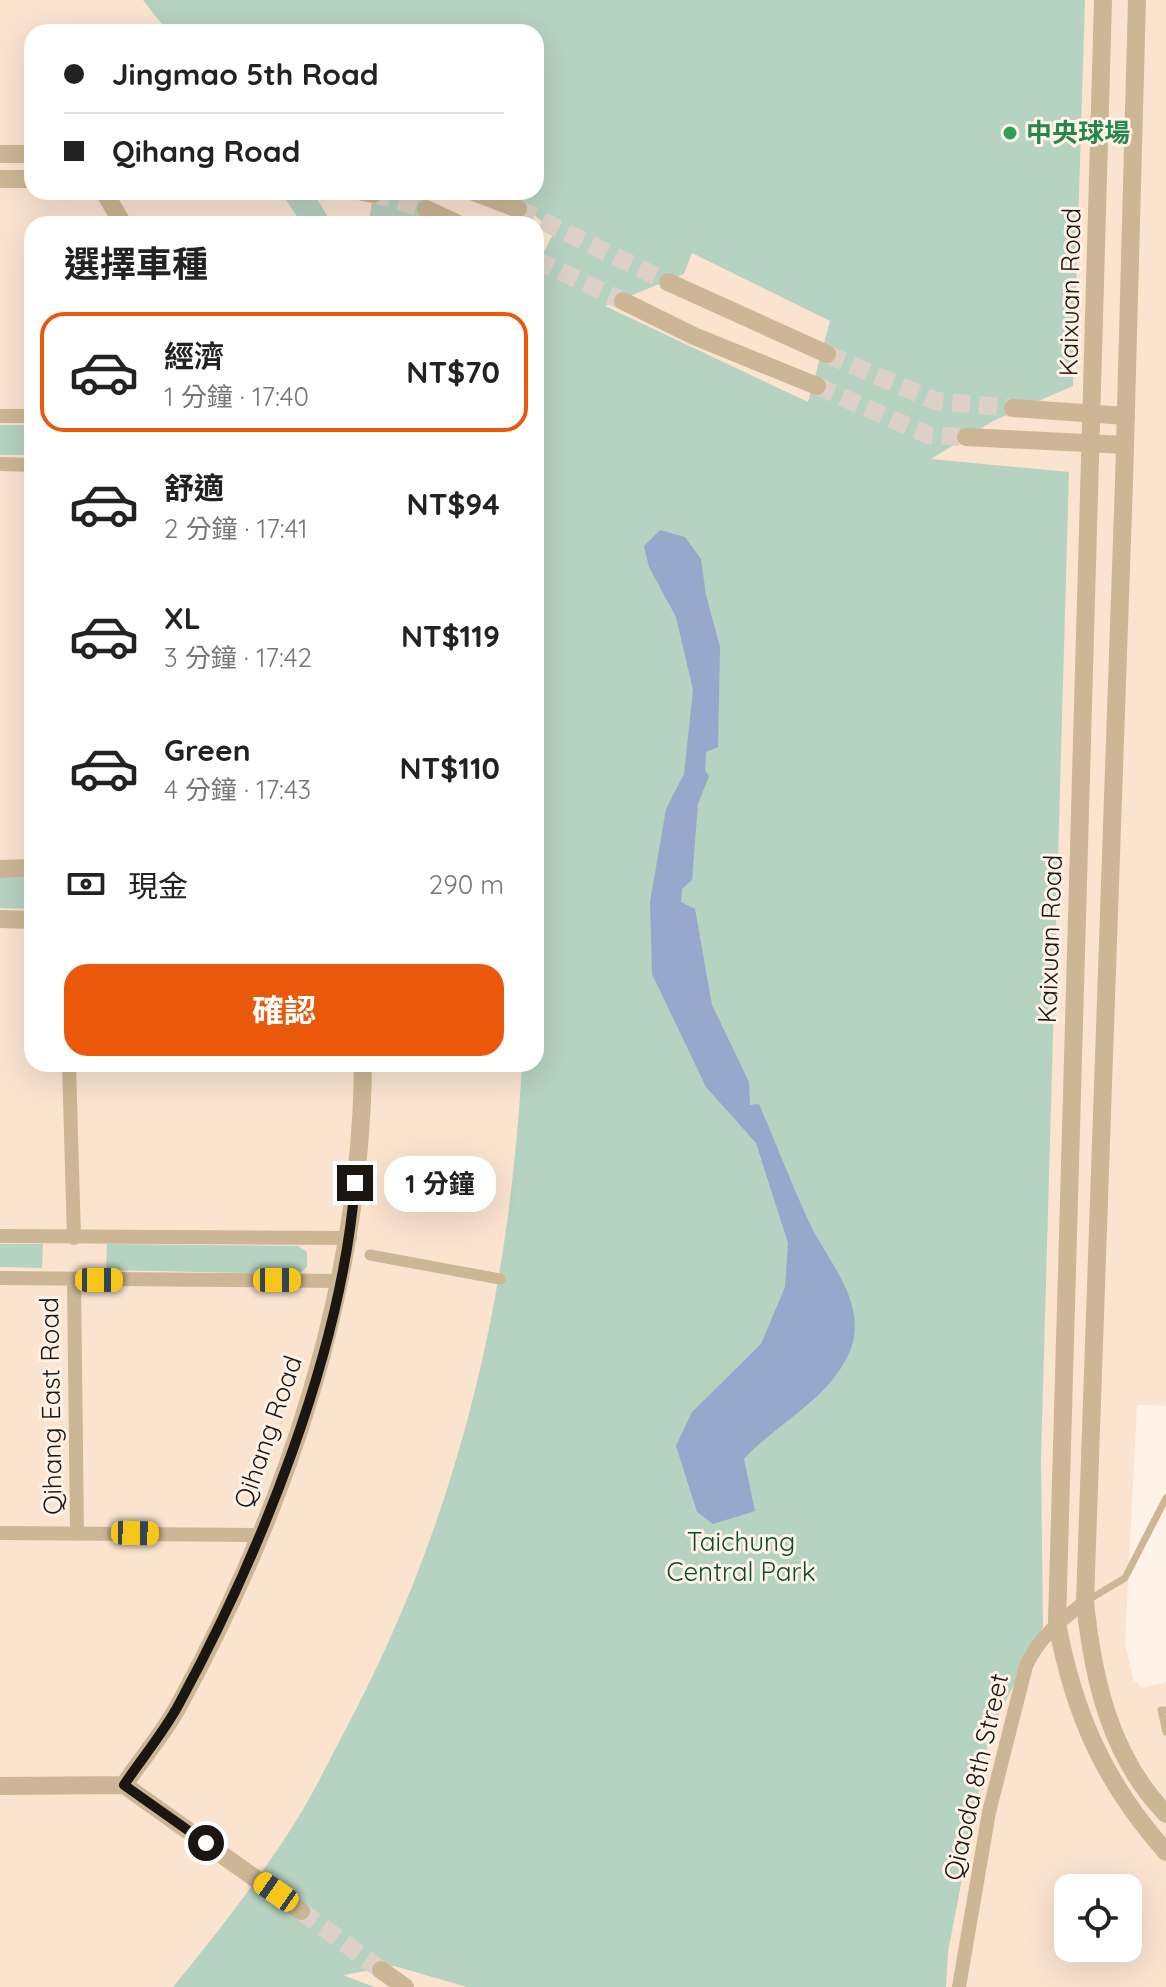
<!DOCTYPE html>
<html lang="zh-TW">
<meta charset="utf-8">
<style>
body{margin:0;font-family:Quicksand,"Noto Sans TC",sans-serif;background:#f2f2f2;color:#222;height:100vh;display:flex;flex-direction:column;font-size:30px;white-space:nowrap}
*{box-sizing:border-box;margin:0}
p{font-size:26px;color:#767676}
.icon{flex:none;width:44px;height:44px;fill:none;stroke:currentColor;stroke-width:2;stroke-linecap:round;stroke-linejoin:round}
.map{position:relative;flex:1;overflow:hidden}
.sheet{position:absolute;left:24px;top:216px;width:520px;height:856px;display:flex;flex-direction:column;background:#fff;border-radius:24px;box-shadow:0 8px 32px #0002}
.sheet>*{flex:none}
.guide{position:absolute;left:24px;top:24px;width:520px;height:176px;border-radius:24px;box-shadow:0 8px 32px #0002;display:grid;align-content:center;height:176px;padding:0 40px;background:#fff}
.controls{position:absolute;left:1054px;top:1874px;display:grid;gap:16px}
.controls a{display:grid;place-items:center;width:88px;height:88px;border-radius:16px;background:#fff;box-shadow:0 8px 32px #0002;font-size:40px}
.end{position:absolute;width:36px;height:36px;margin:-18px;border:10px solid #1b1611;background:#fff;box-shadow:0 0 0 4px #fff}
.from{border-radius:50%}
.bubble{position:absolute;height:56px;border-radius:24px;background:#fff;box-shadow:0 8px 32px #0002;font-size:26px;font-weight:700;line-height:56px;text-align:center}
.car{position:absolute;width:24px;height:48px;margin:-24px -12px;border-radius:10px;box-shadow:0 0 6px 2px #0007;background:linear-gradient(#f5c518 24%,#345 0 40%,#f5c518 0 76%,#345 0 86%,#f5c518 0)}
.guide b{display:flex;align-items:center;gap:28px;height:76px;font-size:30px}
.guide b+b{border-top:2px solid #e0e0e0}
.guide i{width:20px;height:20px;background:#222}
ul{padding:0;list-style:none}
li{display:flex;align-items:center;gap:24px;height:120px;margin:0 16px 12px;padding:0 24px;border:4px solid transparent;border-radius:24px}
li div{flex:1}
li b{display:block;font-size:30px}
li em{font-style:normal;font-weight:700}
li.selected{border-color:#ea580c}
li>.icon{width:72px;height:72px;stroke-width:1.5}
h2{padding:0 40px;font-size:36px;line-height:96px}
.pay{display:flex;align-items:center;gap:20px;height:88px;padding:0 40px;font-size:30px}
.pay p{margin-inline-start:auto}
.cta{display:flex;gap:16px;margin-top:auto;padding:16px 40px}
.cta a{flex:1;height:92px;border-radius:24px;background:#ea580c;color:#fff;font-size:32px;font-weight:700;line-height:92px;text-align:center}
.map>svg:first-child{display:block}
.built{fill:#fae4d0;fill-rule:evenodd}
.green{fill:#b6d2c0;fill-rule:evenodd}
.water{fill:#97a8cc}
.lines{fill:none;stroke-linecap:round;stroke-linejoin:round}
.tertiary-tunnel{stroke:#ddd1c7;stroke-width:18;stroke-dasharray:18 9;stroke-linecap:butt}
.service{stroke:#ccb695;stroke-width:7}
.pedestrian{stroke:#ccb695;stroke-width:11}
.minor{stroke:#ccb695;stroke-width:14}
.tertiary{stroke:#ccb695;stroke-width:18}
.route{stroke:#1b1611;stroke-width:10}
.leisure-dot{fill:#2e9e5b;stroke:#fff2e7;stroke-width:3}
.labels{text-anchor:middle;stroke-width:6;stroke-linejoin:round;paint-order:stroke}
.leisure-label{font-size:26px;font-weight:bold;fill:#27864d;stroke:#fff2e7;text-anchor:start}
.street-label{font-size:26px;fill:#1b1611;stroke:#fff2e7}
.park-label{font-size:26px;fill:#044d2d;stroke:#fff2e7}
</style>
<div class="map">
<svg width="1166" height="1987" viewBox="0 0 1166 1987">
<rect width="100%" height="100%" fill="#fff2e7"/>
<!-- built -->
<path class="built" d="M0 0H1166V1406L1137 1405 1125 1642 1133 1679 1142 1688 1166 1682V1987H0ZM32 32H536V192H32ZM32 224H536V1064H32ZM1068 1888H1128V1948H1068Z"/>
<!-- green -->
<path class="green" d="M143 0H1085L1073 386 995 420 931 459 1069 472 1041 1458 1043 1627 990 1732 948 1952 946 1987H467L394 1966 343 1975 374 1987H173C214 1937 254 1886 289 1832 308 1804 323 1772 339 1742 455 1528 509 1306 522 1064H536V257L545 250 554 232 508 192H536V32H168ZM692 253 830 321 808 402 605 306 684 274Z
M281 192H313L332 224H302Z
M373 192H425L432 224H369Z
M0 425H32V455H0Z
M32 877V909L0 908V878Z
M0 1244H43L42 1268 0 1267Z
M107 1244 298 1246 307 1252V1267L298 1274 106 1270Z"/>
<!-- water -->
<path class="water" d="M660 530 685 537 701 559 706 595 720 647 718 747 706 752 705 770 709 776 698 804 692 880 682 889 681 902 695 909 712 1005 749 1082 750 1105 759 1104C776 1143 791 1183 809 1222 827 1261 869 1303 850 1351 830 1399 777 1423 744 1459L755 1511 713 1524 697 1512 676 1446 692 1412 761 1344 785 1287 788 1243 756 1143 706 1087 652 974 650 902 666 809 684 774 693 690 676 617 649 567 644 546Z"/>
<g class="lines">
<!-- tertiary-tunnel -->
<path class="tertiary-tunnel" d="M373 194 426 209
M518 209 668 282
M536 260 623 301
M827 354 935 401 1013 408
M817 386 928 435 966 437
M301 1911 381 1970"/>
<!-- service -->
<path class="service" d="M1088 1600 1125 1578 1166 1498
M1166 1710H1161L1166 1732"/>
<!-- pedestrian -->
<path class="pedestrian" d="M370 1255 500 1279"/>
<!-- minor -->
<path class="minor" d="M0 416H32
M0 464 32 465
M69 1064 74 1238
M0 1236 350 1238
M0 1278 341 1281
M74 1280 77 1532
M0 1533 260 1535
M959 1987 989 1812 1026 1666C1039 1637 1060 1621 1085 1602"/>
<!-- tertiary -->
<path class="tertiary" d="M1103 0 1057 1623C1074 1714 1104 1782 1166 1852
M1137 0 1124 482 1085 1602C1093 1679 1110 1756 1166 1814
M0 154H32
M0 179H32
M104 192 123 224
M362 192 373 194
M474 192 518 209
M426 209 458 224
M668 282 827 354
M623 301 694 336 817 386
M1013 408 1126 416
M966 437 1125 445
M0 869 32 868
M0 919 32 920
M124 1785C142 1758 164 1733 179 1705 286 1509 361 1288 363 1064
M0 1786 124 1785 301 1911
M381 1970 405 1987"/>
</g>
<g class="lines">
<!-- route -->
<path class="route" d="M206 1843 124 1785C142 1758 164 1732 179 1704 260 1555 342 1352 355 1183"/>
</g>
<!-- markers -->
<circle class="leisure-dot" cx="1010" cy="133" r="8"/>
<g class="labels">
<!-- leisure labels -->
<g class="leisure-label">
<text x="1026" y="142">中央球場</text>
</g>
<!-- street labels -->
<g class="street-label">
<text transform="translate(1070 292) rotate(-89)" y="9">Kaixuan Road</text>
<text transform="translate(1050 939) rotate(-88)" y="9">Kaixuan Road</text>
<text transform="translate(51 1406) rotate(-91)" y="9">Qihang East Road</text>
<text transform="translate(268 1432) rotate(-71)" y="9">Qihang Road</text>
<text transform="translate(976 1777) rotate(-77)" y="9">Qiaoda 8th Street</text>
</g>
<!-- park labels -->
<g class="park-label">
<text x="741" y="1551">Taichung<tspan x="741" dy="30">Central Park</tspan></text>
</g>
</g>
</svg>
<div class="controls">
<a><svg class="icon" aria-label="locate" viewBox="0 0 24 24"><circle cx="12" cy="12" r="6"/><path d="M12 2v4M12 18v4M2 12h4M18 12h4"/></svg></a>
</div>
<i class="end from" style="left:206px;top:1843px"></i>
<i class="end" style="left:355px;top:1183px"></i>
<div class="bubble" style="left:384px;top:1156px;width:112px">1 分鐘</div>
<i class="car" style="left:99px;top:1280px;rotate:90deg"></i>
<i class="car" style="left:277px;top:1280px;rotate:90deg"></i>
<i class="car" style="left:135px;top:1533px;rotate:91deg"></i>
<i class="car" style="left:276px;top:1892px;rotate:305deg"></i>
<div class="guide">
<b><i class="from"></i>Jingmao 5th Road</b>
<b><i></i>Qihang Road</b>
</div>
<section class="sheet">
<h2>選擇車種</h2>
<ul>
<li class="selected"><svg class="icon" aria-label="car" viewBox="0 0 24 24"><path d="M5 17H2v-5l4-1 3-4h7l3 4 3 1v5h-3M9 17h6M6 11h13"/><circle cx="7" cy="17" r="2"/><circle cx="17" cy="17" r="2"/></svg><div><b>經濟</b><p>1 分鐘 · 17:40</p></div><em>NT$70</em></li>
<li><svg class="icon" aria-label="car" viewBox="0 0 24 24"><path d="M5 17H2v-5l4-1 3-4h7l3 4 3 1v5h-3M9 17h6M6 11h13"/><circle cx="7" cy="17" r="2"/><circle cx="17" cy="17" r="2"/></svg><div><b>舒適</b><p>2 分鐘 · 17:41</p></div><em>NT$94</em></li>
<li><svg class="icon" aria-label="car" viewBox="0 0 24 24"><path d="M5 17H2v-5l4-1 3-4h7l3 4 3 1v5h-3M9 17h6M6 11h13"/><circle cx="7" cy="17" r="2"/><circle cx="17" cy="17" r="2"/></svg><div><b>XL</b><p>3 分鐘 · 17:42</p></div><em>NT$119</em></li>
<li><svg class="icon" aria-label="car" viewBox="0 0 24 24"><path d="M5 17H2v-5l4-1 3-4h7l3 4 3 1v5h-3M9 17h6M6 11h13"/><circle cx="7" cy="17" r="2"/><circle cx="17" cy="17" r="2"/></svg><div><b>Green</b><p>4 分鐘 · 17:43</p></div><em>NT$110</em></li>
</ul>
<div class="pay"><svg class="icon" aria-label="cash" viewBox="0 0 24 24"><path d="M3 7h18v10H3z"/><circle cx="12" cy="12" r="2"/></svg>現金<p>290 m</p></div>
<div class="cta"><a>確認</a></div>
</section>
</div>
